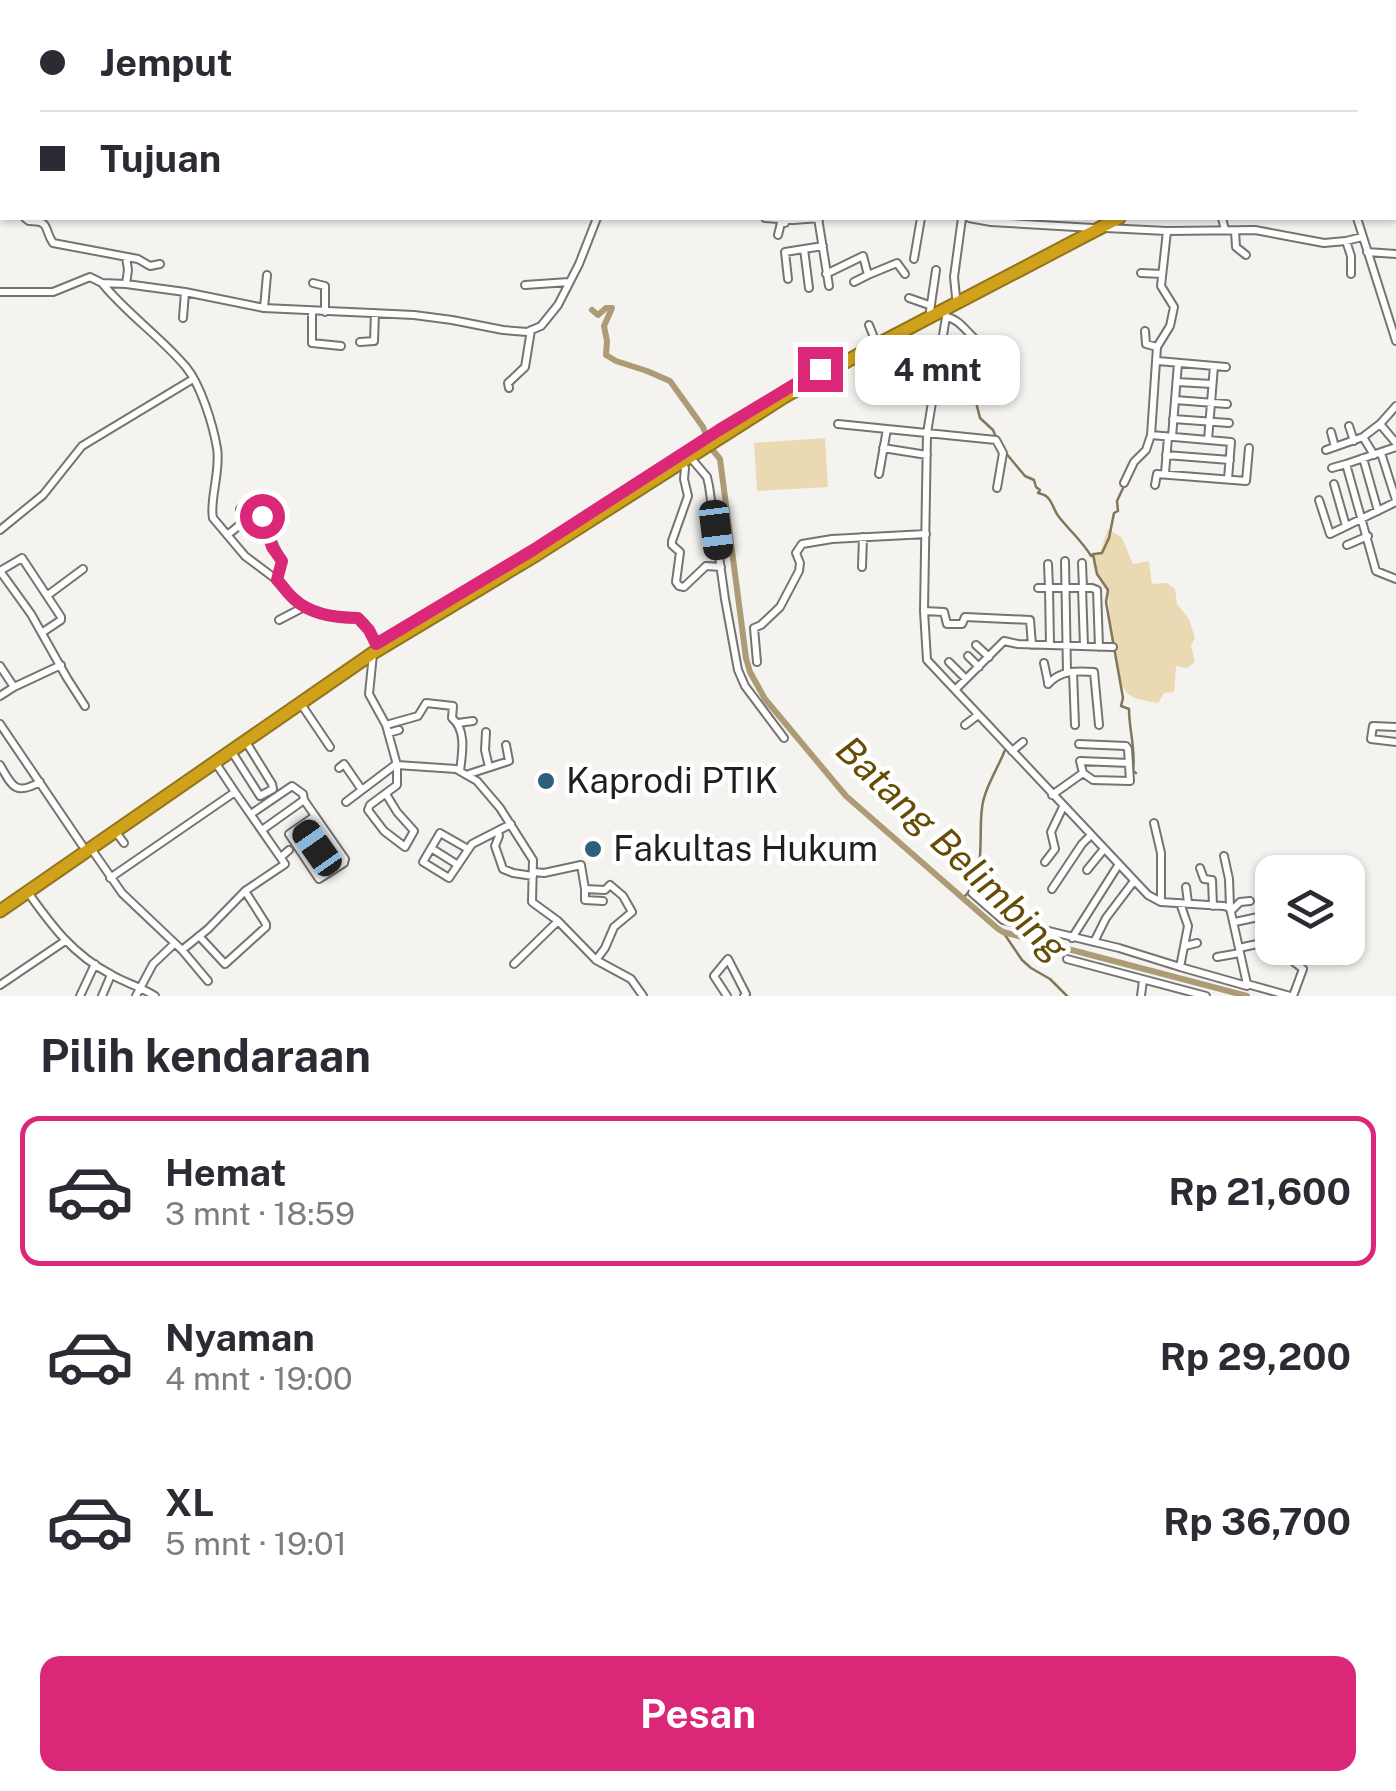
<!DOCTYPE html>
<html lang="id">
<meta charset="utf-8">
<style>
body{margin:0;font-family:"Public Sans",sans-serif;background:#f7f7f7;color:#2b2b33;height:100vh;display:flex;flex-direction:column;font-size:38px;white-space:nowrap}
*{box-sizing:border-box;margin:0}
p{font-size:32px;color:#7c7c81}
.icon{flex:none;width:55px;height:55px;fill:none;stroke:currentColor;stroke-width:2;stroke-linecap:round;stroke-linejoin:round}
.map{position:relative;height:996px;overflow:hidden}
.sheet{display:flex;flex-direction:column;background:#fff;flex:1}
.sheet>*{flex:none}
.guide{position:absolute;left:0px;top:0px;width:1398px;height:220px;box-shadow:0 2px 8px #0004;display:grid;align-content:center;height:220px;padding:0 40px;background:#fff}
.fabs{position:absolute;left:1255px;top:855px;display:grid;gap:20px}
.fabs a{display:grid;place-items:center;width:110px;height:110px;border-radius:20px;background:#fff;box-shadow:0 2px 8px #0004;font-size:50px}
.end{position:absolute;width:45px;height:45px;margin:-22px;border:12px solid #db2777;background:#fff;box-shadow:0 0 0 5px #fff}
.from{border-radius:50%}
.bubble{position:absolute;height:70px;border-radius:20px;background:#fff;box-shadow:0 2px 8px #0004;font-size:32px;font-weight:700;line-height:70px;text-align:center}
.car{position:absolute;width:30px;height:60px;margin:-30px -15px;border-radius:12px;box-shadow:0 0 8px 2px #0007;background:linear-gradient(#222 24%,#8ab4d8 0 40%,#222 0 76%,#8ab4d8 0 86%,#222 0)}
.guide b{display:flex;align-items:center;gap:35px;height:95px;font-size:38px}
.guide b+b{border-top:2px solid #e1e1e2}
.guide i{width:25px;height:25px;background:#2b2b33}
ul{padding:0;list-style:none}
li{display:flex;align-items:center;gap:30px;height:150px;margin:0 20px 15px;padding:0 20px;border:5px solid transparent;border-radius:20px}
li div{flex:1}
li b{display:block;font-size:38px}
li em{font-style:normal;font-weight:700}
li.active{border-color:#db2777}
li>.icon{width:90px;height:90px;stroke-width:1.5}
h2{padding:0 40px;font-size:45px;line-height:120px}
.action{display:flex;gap:20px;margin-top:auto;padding:20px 40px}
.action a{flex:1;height:115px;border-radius:20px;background:#db2777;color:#fff;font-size:40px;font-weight:700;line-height:115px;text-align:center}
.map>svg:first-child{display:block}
.green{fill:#ead9b3}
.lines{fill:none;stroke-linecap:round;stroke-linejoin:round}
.stream{stroke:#82765b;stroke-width:2.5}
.river{stroke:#ac9b75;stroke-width:6}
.minor-casing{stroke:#757471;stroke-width:10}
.highway-casing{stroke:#92741d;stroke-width:15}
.minor{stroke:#fff;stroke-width:6}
.highway{stroke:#d0a21c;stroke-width:11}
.route{stroke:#db2777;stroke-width:12}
.poi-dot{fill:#2e607d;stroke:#fff;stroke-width:4}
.labels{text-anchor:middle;stroke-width:9;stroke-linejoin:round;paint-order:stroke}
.poi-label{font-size:35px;fill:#201f1e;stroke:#fff;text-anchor:start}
.water-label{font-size:38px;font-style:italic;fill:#664d06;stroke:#fff}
</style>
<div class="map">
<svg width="1396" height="996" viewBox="0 0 1396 996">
<rect width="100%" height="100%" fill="#f4f3f0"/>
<!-- green -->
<path class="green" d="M825 438 828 487 757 491 754 443Z
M1108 529 1122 538 1133 564 1149 561 1152 584 1167 583 1175 589 1177 604 1189 619 1195 638 1191 646 1195 662 1187 668 1176 666 1174 692 1164 693 1158 703C1125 698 1122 694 1116 662 1114 653 1113 647 1114 637L1110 632C1109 619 1110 604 1107 591 1102 576 1090 572 1093 554L1100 553Z"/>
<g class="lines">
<!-- stream -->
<path class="stream" d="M954 377C959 391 962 396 976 402L980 418 993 430 996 437
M1005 452 1025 476 1034 480 1036 487 1040 490 1038 493C1041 494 1044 494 1046 496 1053 501 1053 510 1059 517 1070 531 1083 542 1091 556L1093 554 1097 574 1108 590 1106 602 1123 698 1121 706 1129 709C1129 730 1136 750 1133 771L1136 773
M1094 554 1102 553 1109 538 1114 513 1118 511 1117 501 1124 486
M964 897C987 877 978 837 982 808 984 789 998 768 1005 750
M1003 932 1022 960 1031 968 1050 979 1067 996"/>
<!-- river -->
<path class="river" d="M1296 0 1297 2
M1395 59H1396
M592 310 598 315 606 308H612L604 326 607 341 606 355 616 361 647 371 670 381 703 427 711 448 720 459 746 658 750 672 765 699 846 796 997 928 1003 932 1247 996"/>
<defs>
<path id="minor" d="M121 0V2
M515 0 516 2
M558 0 561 1
M894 0 904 2
M1287 0 1288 2
M362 2 368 0
M469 2 481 0
M609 2 611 0
M620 2 623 0
M918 2 919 0
M992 2V0
M25 218 29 221C51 221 43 228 53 243L138 259 150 266 160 264
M765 218 793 220 820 218
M818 218 829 286
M969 218 991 222 1093 228
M1222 218 1225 230
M1357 218 1396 341
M1106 228 1167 231 1255 230 1324 243 1346 241 1362 237
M1167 231 1161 286 1174 307 1170 326 1157 347 1151 435 1231 442 1228 479
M1235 231 1236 247 1246 255
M778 235 781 223H785
M1346 241 1351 256V274
M804 249 809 288
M1367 252 1396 254
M914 259 921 218
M1141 273 1162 274
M826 274 863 256 868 275 897 263 905 274
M788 279 785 252 823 246
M854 282 868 275
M102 283C127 314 161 337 186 367 201 385 213 425 217 448 221 471 209 501 213 518L245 556 281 583 294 600 304 607 330 616 358 618 365 624 376 644
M313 283 325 286V312
M126 284 128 270 126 257
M525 285 569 282
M0 292H53L90 277 102 283 126 284 185 292 264 308 414 315 452 320 503 330 527 332 541 326 558 305 579 264 597 218
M956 297 954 277 962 218
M909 298 929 305
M264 308 267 275
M945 310 946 317 927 433 924 611 927 660 1148 895 1161 902 1224 906 1230 908 1247 984 1290 996
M312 311V343L341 346
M930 311 936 270
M183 318 185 292
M869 325 875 340
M1145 331 1146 344 1157 347
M360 342 374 341 375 313
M940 350 960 356 964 354 966 349 975 347V339C965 330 959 319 946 317
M866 352 882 382 881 391
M1158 361 1226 367
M1177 382 1212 384
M509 388 508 383 525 367 531 330
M1175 400 1227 404
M1396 406 1380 424 1396 443
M1173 419 1229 423
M838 424 887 429
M1349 426 1354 441
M1331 432 1335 447
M1172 437 1178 363
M1363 437 1374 455
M1208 440 1214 366
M1396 447 1346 464 1376 571 1396 579
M883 448 927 455
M1326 450 1363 437 1380 424
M1381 453 1396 500
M1166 455 1230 460
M690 457 707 477 709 486 725 599 738 670 745 686 784 738
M1363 458 1378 511
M682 464 685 468 684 479 688 496 672 541V545L680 552 676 582 679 586 684 587 706 566 721 567
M1332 468 1346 464
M1165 473 1168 437
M879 474 887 429 996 440 1003 453 997 488
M1124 483 1134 462 1146 450 1151 435
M1334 484 1346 526
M1155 485 1157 474 1246 481 1249 448
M1319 500 1330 534 1396 502
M260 501C265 523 270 541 282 561L277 580
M0 530 43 495 82 446 193 379
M227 535C237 527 247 523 240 509
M1347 545 1368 536
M1065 561 1067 672
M1082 563 1083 588
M862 567 863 537
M0 571 31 614 67 678 85 706
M0 571 22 558 61 617V620L43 632
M1038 588H1049L1048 564
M1082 588 1084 646
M48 595 83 569
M924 611 944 612 947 624H962L965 617 1030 620 1032 645
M279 620 304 607
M976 645 989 657
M1050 645 1049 588H1092L1097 590 1099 647
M373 654 369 694 386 725 397 765 456 769 477 781 500 808 533 860 532 902 558 921 596 960 631 979 643 996
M968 656 979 667
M757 662 754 628 761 625 780 607 799 571 800 563 796 553 802 544 832 539 926 534
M949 662 966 679
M1044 663 1048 682
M0 666 14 687 0 696
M1073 672 1075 725
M1048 684C1061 670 1076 671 1094 672L1099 725
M14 687 61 665
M955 690 1004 641 1018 644 1113 647
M301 704 330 747
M458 723 473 721
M0 724 82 845
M386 725 418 716 426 703 453 706 452 718C467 730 462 754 460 771
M965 725 978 715
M1396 727 1373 726 1371 739 1396 742
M486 732 485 750 489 767
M388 733 399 730
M1079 744 1126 746 1128 749 1130 781 1093 780 1083 773
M1012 751 1023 742
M232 752 260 796 273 789 272 784 246 742
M215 762 235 792
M0 765C12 786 15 796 40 782
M339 768 344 764 362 790
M469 774 509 761 506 745
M386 794 397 812 414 831 405 847 384 831 368 810 370 805 397 785V765
M1052 795 1083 773 1080 761 1129 763
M346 802 395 765
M251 814 292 786 303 794 304 800
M1154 823 1161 853V902
M302 826 333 870
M262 830 304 800 345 859 344 863 319 879 289 834 315 816
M115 831 124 843
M498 831 499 836 495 846 503 869 513 873 533 876
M90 847 122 893 182 950 208 929 245 891 285 864 235 792 110 878
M431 848 458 865
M468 849 440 833 423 862 449 878 472 844 511 824
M1224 856 1229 879 1230 907
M281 857 289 850
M1045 862 1055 849 1051 832 1063 807
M1200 868 1204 879 1212 880 1213 906
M1087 870 1104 849
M534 872 544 873 581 865 585 889 605 890 610 885 623 896 632 912 614 927 605 948 596 960
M1186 887 1188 903
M585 889V900L603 901
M1052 889 1082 844 1091 835
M27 891C51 925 73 955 112 975 126 983 141 987 155 996
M972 893 1003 920 1119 948 1180 967
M1180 903 1188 926 1180 967 1247 986
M1232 910 1240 902 1250 901
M1235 922 1258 917
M199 936 225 964 266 927V924L245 891
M1072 938 1119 864
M1094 942 1106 918 1134 881
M1185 946 1197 943
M1239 948 1257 944 1272 946
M1275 948 1278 951 1284 948
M182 950 208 981
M1217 957 1240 953
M1067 959 1206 996
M514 964 558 921
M0 985 65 941
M80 996 95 964
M102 996 111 975
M136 996 153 964 174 944
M727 996 714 976 728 959 746 994 744 996
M1141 996 1143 980
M1293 996 1303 969 1294 962"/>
<path id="highway" d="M1395 160H1396
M0 911 373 653 536 555 784 397 865 351 1119 218"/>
</defs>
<!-- minor casing -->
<use href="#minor" class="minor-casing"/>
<!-- highway casing -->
<use href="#highway" class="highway-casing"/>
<!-- minor -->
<use href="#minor" class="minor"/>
<!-- highway -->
<use href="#highway" class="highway"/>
</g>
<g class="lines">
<!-- route -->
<path class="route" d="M262 516 272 547 282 561 277 580C283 586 287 593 294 599 310 614 337 618 358 618L369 630 376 644 533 550 719 430 820 369"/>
</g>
<!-- markers -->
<g class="poi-dot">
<circle cx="546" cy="781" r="10"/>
<circle cx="593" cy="849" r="10"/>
</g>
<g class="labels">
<!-- poi labels -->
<g class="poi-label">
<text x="566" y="793">Kaprodi PTIK</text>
<text x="613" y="861">Fakultas Hukum</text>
</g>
<!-- water labels -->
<g class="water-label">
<text transform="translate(952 849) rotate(44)" y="13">Batang Belimbing</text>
</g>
</g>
</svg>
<div class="fabs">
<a><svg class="icon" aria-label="layers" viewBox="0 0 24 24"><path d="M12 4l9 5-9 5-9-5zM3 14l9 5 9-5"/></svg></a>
</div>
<i class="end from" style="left:262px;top:516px"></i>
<i class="end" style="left:820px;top:369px"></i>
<div class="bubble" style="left:855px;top:335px;width:165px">4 mnt</div>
<i class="car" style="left:716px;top:530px;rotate:173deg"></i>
<i class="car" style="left:317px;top:848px;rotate:325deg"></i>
<div class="guide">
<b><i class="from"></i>Jemput</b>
<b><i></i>Tujuan</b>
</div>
</div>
<section class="sheet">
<h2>Pilih kendaraan</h2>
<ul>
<li class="active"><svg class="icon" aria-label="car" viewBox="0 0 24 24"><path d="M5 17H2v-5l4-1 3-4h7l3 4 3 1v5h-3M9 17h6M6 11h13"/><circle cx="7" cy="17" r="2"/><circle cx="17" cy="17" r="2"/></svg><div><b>Hemat</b><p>3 mnt · 18:59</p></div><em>Rp 21,600</em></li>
<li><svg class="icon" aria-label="car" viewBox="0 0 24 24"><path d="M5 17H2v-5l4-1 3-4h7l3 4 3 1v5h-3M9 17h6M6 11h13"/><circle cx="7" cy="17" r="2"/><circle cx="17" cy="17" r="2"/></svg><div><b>Nyaman</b><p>4 mnt · 19:00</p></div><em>Rp 29,200</em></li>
<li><svg class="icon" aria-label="car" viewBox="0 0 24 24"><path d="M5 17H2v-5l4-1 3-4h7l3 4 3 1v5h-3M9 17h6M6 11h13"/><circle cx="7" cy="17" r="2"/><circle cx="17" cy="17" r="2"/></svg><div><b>XL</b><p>5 mnt · 19:01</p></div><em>Rp 36,700</em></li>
</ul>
<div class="action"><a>Pesan</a></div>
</section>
